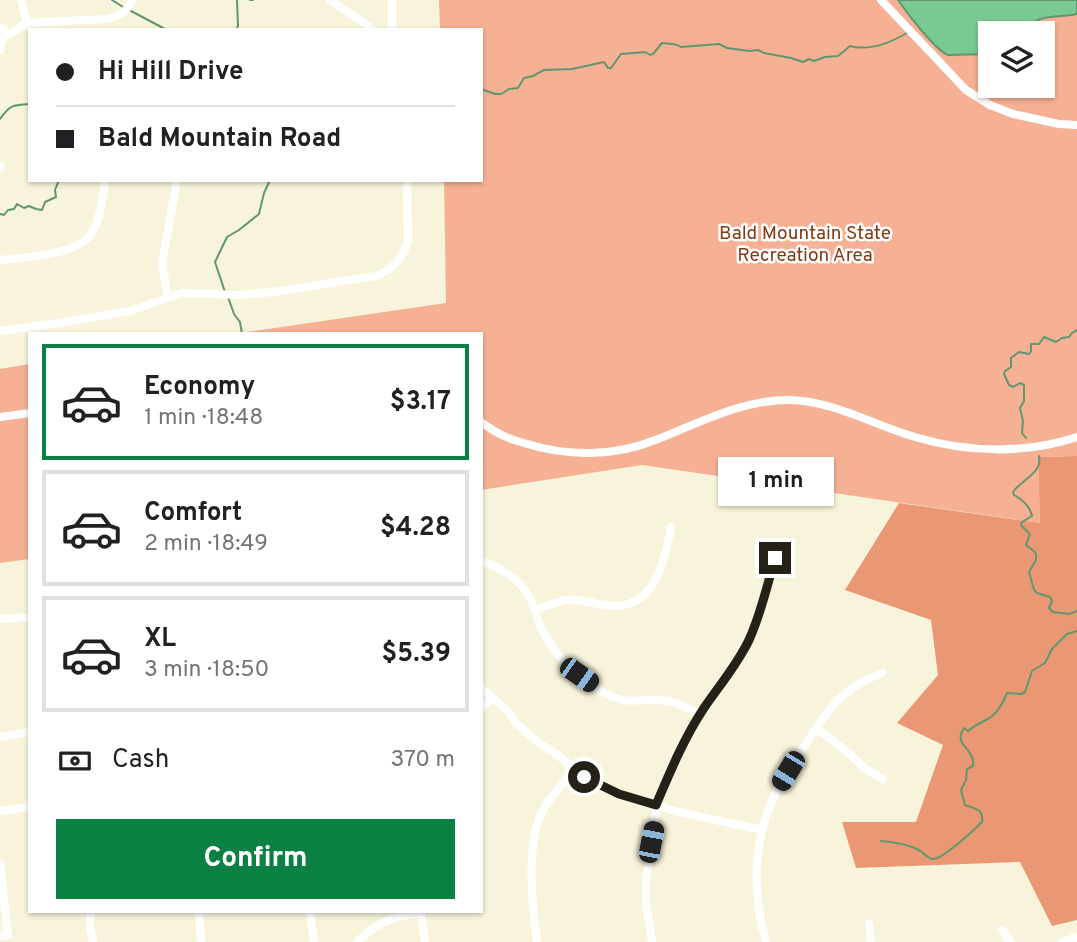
<!DOCTYPE html>
<meta charset="utf-8">
<style>
body{margin:0;font-family:Overpass,sans-serif;background:#f6f6f6;color:#202124;height:100vh;display:flex;flex-direction:column;font-size:26px;white-space:nowrap}
*{box-sizing:border-box;margin:0}
p{font-size:23px;color:#757577}
.icon{flex:none;width:38px;height:38px;fill:none;stroke:currentColor;stroke-width:2;stroke-linecap:round;stroke-linejoin:round}
.map{position:relative;flex:1;overflow:hidden}
.side{position:absolute;left:28px;top:332px;width:455px;height:581px;display:flex;flex-direction:column;background:#fff;border-radius:0px;box-shadow:0 2px 5px #0004}
.side>*{flex:none}
.hud{position:absolute;left:28px;top:28px;width:455px;height:154px;border-radius:0px;box-shadow:0 2px 5px #0004;display:grid;align-content:center;height:154px;padding:0 28px;background:#fff}
.tools{position:absolute;left:978px;top:21px;display:grid;gap:14px}
.tools a{display:grid;place-items:center;width:77px;height:77px;border-radius:0px;background:#fff;box-shadow:0 2px 5px #0004;font-size:35px}
.end{position:absolute;width:32px;height:32px;margin:-16px;border:9px solid #232118;background:#fff;box-shadow:0 0 0 4px #fff}
.from{border-radius:50%}
.bubble{position:absolute;height:49px;border-radius:0px;background:#fff;box-shadow:0 2px 5px #0004;font-size:23px;font-weight:700;line-height:49px;text-align:center}
.car{position:absolute;width:21px;height:42px;margin:-21px -10px;border-radius:9px;box-shadow:0 0 5px 2px #0007;background:linear-gradient(#222 24%,#8ab4d8 0 40%,#222 0 76%,#8ab4d8 0 86%,#222 0)}
.hud b{display:flex;align-items:center;gap:24px;height:66px;font-size:26px}
.hud b+b{border-top:2px solid #e0e0e0}
.hud i{width:18px;height:18px;background:#202124}
ul{padding:12px 0 0;list-style:none}
li{display:flex;align-items:center;gap:21px;height:116px;margin:0 14px 10px;padding:0 14px;border:4px solid #e0e0e0;border-radius:0px}
li div{flex:1}
li b{display:block;font-size:26px}
li em{font-style:normal;font-weight:700}
li.current{border-color:#0b8043}
li>.icon{width:63px;height:63px;stroke-width:1.5}
.pay{display:flex;align-items:center;gap:18px;height:77px;padding:0 28px;font-size:26px}
.pay p{margin-inline-start:auto}
.cta{display:flex;gap:14px;margin-top:auto;padding:14px 28px}
.cta a{flex:1;height:80px;border-radius:0px;background:#0b8043;color:#fff;font-size:28px;font-weight:700;line-height:80px;text-align:center}
.map>svg:first-child{display:block}
.green{fill:#f6b194;fill-rule:evenodd}
.forest{fill:#ea9874}
.water{fill:#7ac993;stroke:#60976e;stroke-width:2}
.lines{fill:none;stroke-linecap:round;stroke-linejoin:round}
.stream{stroke:#60976e;stroke-width:2}
.minor{stroke:#fff;stroke-width:8}
.route{stroke:#232118;stroke-width:9}
.labels{text-anchor:middle;stroke-width:5;stroke-linejoin:round;paint-order:stroke}
.park-label{font-size:19px;fill:#833a13;stroke:#fff}
</style>
<div class="map">
<svg width="1077" height="942" viewBox="0 0 1077 942">
<rect width="100%" height="100%" fill="#f8f4dc"/>
<!-- green -->
<path class="green" d="M439 0H1077V456L1038 457 1040 523 642 465 481 490V334H234L446 303 444 180H481V30H440ZM990 33H1043V86H990Z
M30 364V559L0 563V369Z"/>
<!-- forest -->
<path class="forest" d="M1077 456V920L1052 926 1020 862 856 868 842 822H916L943 745 897 723 938 675 931 620 845 590 899 503 1040 523 1038 457Z"/>
<!-- water -->
<path class="water" d="M898 0H1077V14C1055 19 1037 12 1022 33H990V54L948 55C935 50 907 13 898 0Z"/>
<g class="lines">
<!-- stream -->
<path class="stream" d="M112 0 123 7
M250 0H253
M131 11 167 30
M236 30 238 26 237 0
M481 89 495 94H501L509 89 518 88 524 78 533 76 544 70 572 69 604 62 608 68H611L621 54 645 52 650 55 653 54 662 43C669 44 675 43 681 47L719 44 727 48 749 51 758 50 764 53 791 58 803 62 809 59 814 61 825 57 838 56 850 46C869 51 890 43 907 33
M0 119C10 105 13 105 30 104
M0 214 4 215 8 210 14 209 17 204 24 208 29 206 36 209 42 210 45 202 56 197 55 190 59 180
M225 292 215 262 227 237 239 230 259 214 264 193 270 180
M228 297 234 314 240 322 242 334
M1026 438 1022 433 1023 421 1020 408 1024 401V385L1020 383 1013 387 1009 385 1004 374 1005 371 1011 367V358L1019 352 1029 354 1031 351V344H1039L1044 337 1056 342 1062 338 1069 337 1072 333 1077 330
M1039 456C1043 473 1022 479 1013 492L1014 495C1023 500 1030 506 1032 516L1022 522 1021 525C1032 538 1031 529 1026 545L1035 552 1036 555V560L1029 572 1034 590 1037 593 1050 597 1052 601 1049 608 1053 612 1069 614 1077 611
M881 841C894 842 907 844 919 850 924 853 928 859 933 859 943 859 974 830 982 822 984 808 974 809 965 805L961 790 966 780 967 769 973 766C976 749 952 745 964 728L968 731C974 726 978 724 984 721 996 716 1002 705 1007 693L1021 694 1025 692 1032 671 1045 663 1052 649 1067 634 1077 631"/>
<!-- minor -->
<path class="minor" d="M21 0 27 23
M330 0 374 30
M881 0 966 90 990 105 1013 114 1059 124 1077 125
M0 27 9 34
M392 30V0
M3 38 27 23 105 19C117 17 128 12 132 0
M0 50 3 38
M0 166V168
M0 260C25 257 77 256 92 233 101 218 102 197 106 180
M168 297 162 264 177 180
M0 331 60 323 130 311 182 293 240 295 273 292 376 276C394 269 402 259 408 241L407 180
M0 417 30 413
M481 422C488 427 496 433 504 436 510 439 517 441 524 443 568 457 615 457 658 439 701 422 742 400 789 400 835 401 873 425 915 437 968 453 1025 454 1077 437
M481 561C502 568 521 579 531 600 534 608 537 617 540 625 549 645 563 663 580 676 592 686 607 696 622 700 635 702 647 699 660 700 675 701 688 707 700 715
M535 610C545 607 556 602 566 600 581 598 596 605 610 606 656 609 664 561 671 527
M0 619 30 617
M481 688 508 711 516 723 536 741 559 756 584 777 600 786 619 794 678 812 762 830
M481 708 493 698
M816 728 850 754 864 768 883 779
M0 737 30 732
M0 811 30 807
M0 864 8 935 0 936
M90 912V927L93 942
M199 912 201 942
M310 912 314 942
M421 912 425 942
M869 924 871 942
M1002 930 1011 942
M357 942C378 922 392 917 421 913
M537 942C532 906 525 840 544 808 552 794 565 782 575 770
M652 942 646 904V880L657 805 672 766 700 715 717 691 748 642 759 614 775 558
M766 942C751 890 753 834 779 786 789 768 800 752 811 736 832 704 845 687 882 673
M1062 942 1077 937"/>
</g>
<g class="lines">
<!-- route -->
<path class="route" d="M584 777 619 794 656 805C670 772 684 738 704 708 719 686 737 665 749 640 761 614 767 586 775 558"/>
</g>
<g class="labels">
<!-- park labels -->
<g class="park-label">
<text x="805" y="239">Bald Mountain State<tspan x="805" dy="22">Recreation Area</tspan></text>
</g>
</g>
</svg>
<div class="tools">
<a><svg class="icon" aria-label="layers" viewBox="0 0 24 24"><path d="M12 4l9 5-9 5-9-5zM3 14l9 5 9-5"/></svg></a>
</div>
<i class="end from" style="left:584px;top:777px"></i>
<i class="end" style="left:775px;top:558px"></i>
<div class="bubble" style="left:718px;top:457px;width:116px">1 min</div>
<i class="car" style="left:579px;top:675px;rotate:125deg"></i>
<i class="car" style="left:788px;top:771px;rotate:211deg"></i>
<i class="car" style="left:651px;top:842px;rotate:11deg"></i>
<div class="hud">
<b><i class="from"></i>Hi Hill Drive</b>
<b><i></i>Bald Mountain Road</b>
</div>
<section class="side">
<ul>
<li class="current"><svg class="icon" aria-label="car" viewBox="0 0 24 24"><path d="M5 17H2v-5l4-1 3-4h7l3 4 3 1v5h-3M9 17h6M6 11h13"/><circle cx="7" cy="17" r="2"/><circle cx="17" cy="17" r="2"/></svg><div><b>Economy</b><p>1 min · 18:48</p></div><em>$3.17</em></li>
<li><svg class="icon" aria-label="car" viewBox="0 0 24 24"><path d="M5 17H2v-5l4-1 3-4h7l3 4 3 1v5h-3M9 17h6M6 11h13"/><circle cx="7" cy="17" r="2"/><circle cx="17" cy="17" r="2"/></svg><div><b>Comfort</b><p>2 min · 18:49</p></div><em>$4.28</em></li>
<li><svg class="icon" aria-label="car" viewBox="0 0 24 24"><path d="M5 17H2v-5l4-1 3-4h7l3 4 3 1v5h-3M9 17h6M6 11h13"/><circle cx="7" cy="17" r="2"/><circle cx="17" cy="17" r="2"/></svg><div><b>XL</b><p>3 min · 18:50</p></div><em>$5.39</em></li>
</ul>
<div class="pay"><svg class="icon" aria-label="cash" viewBox="0 0 24 24"><path d="M3 7h18v10H3z"/><circle cx="12" cy="12" r="2"/></svg>Cash<p>370 m</p></div>
<div class="cta"><a>Confirm</a></div>
</section>
</div>
